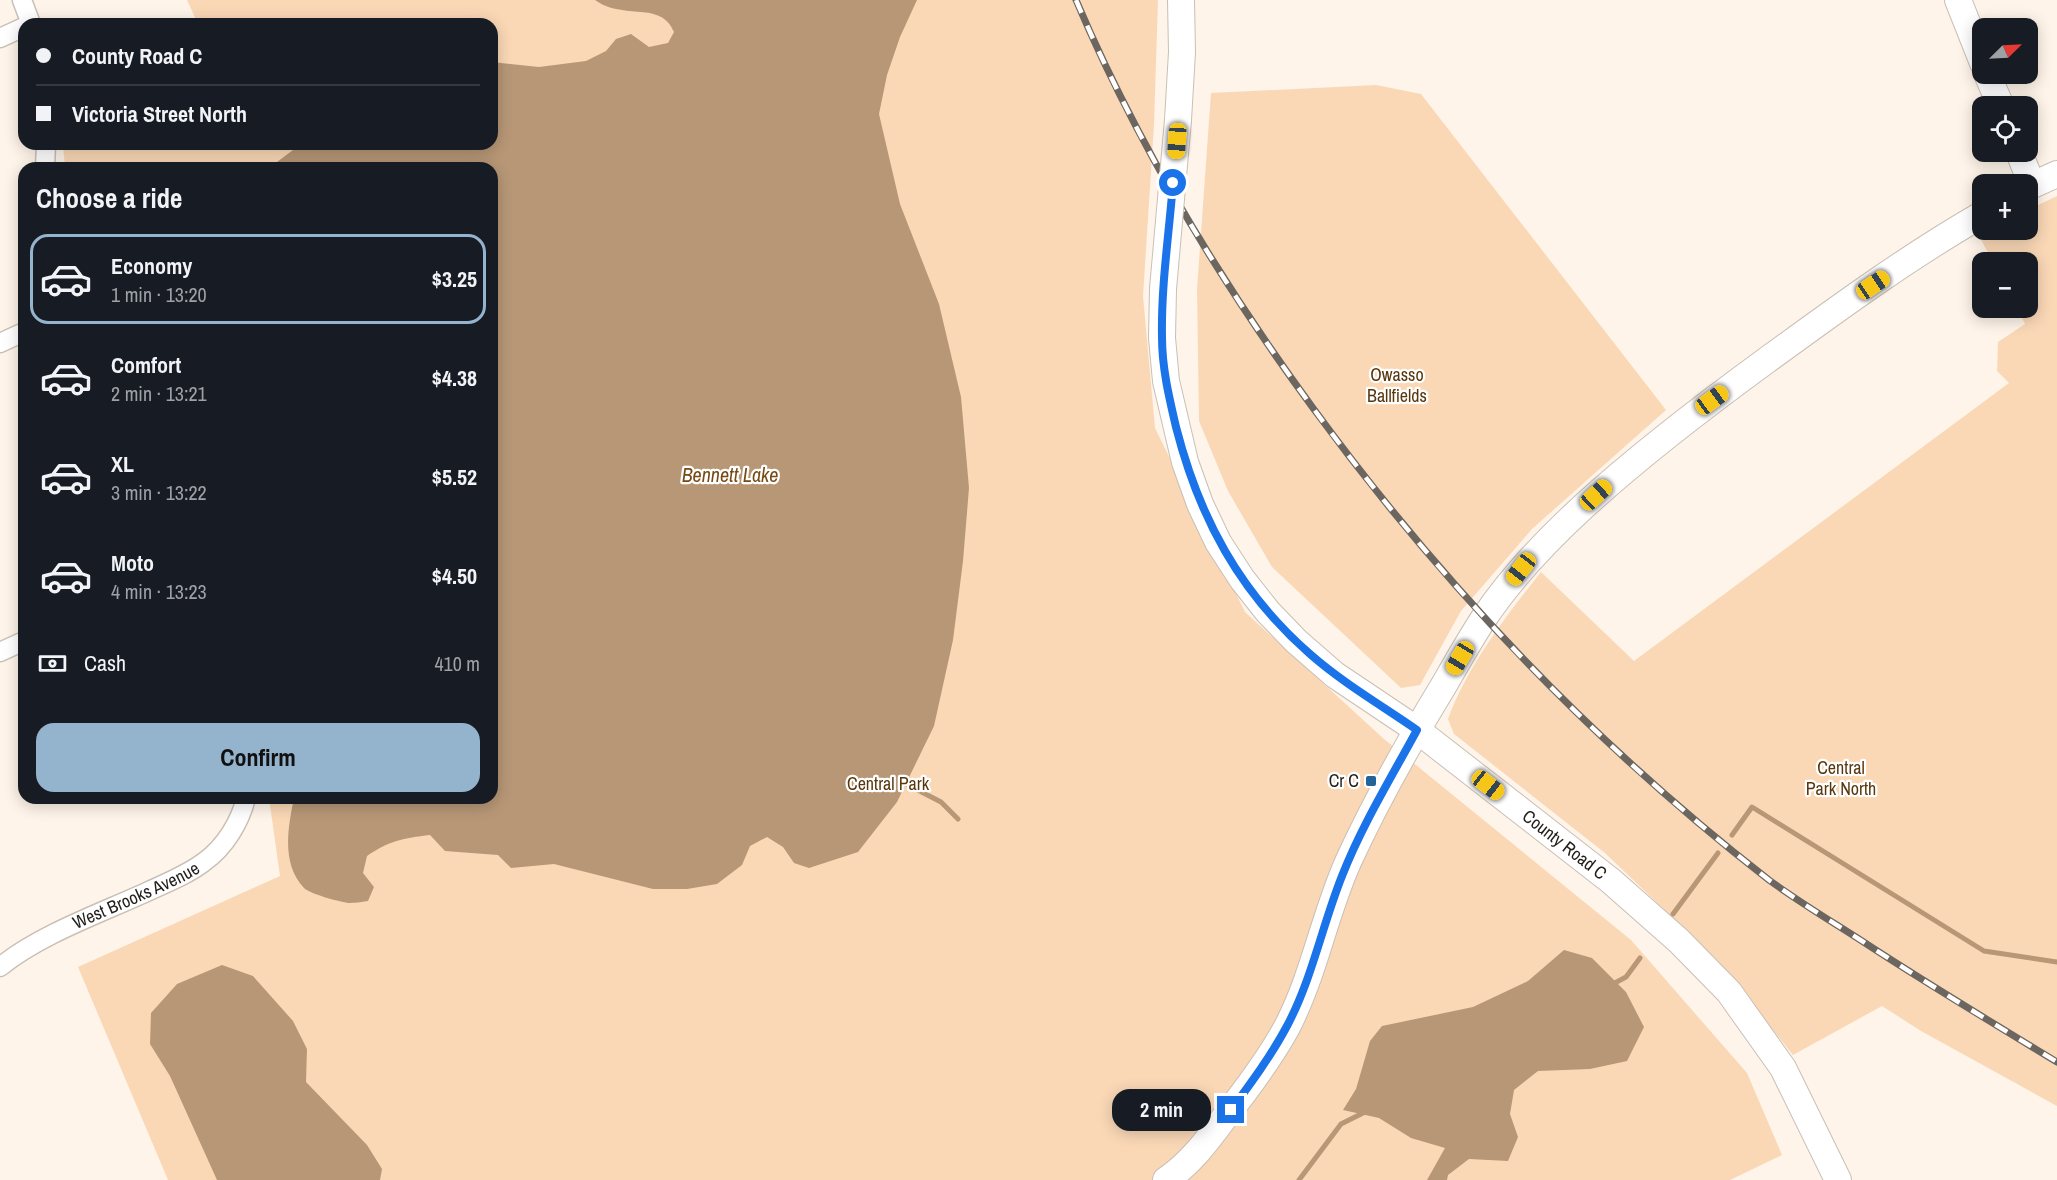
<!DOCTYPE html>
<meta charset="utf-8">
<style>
body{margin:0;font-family:"Archivo Narrow",sans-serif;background:#20242c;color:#f1f3f6;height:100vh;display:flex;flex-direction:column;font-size:22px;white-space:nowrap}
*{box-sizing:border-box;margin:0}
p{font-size:20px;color:#9ea1a6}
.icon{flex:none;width:33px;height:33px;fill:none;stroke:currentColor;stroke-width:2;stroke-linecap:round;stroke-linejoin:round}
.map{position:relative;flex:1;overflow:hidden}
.drawer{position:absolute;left:18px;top:162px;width:480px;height:642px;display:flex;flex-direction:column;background:#171b24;border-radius:18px;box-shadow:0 3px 15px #0003}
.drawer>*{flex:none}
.guide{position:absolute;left:18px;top:18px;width:480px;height:132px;border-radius:18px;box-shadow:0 3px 15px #0003;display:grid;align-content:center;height:132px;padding:0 18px;background:#171b24}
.needle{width:39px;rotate:66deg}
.tools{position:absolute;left:1972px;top:18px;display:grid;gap:12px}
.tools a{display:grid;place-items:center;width:66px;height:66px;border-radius:12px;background:#171b24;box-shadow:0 3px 15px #0003;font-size:30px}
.end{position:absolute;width:27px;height:27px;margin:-14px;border:8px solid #1a73e8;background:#fff;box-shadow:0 0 0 3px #fff}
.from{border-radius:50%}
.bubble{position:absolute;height:42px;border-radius:18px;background:#171b24;box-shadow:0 3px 15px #0003;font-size:20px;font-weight:700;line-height:42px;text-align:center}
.car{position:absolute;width:18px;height:36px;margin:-18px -9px;border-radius:8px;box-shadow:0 0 4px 2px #0007;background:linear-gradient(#f5c518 24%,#345 0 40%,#f5c518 0 76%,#345 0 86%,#f5c518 0)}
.guide b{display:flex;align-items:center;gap:21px;height:57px;font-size:22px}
.guide b+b{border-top:2px solid #363941}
.guide i{width:15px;height:15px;background:#f1f3f6}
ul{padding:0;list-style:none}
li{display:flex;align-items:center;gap:18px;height:90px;margin:0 12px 9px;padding:0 6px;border:3px solid transparent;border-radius:18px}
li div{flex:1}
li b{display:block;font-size:22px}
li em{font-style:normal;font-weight:700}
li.active{border-color:#94b3cd}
li>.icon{width:54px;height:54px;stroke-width:1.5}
h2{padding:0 18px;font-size:27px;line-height:72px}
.pay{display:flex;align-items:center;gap:15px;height:66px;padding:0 18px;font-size:22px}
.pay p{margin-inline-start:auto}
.primary-button{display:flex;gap:12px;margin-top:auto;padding:12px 18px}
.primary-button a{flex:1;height:69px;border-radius:18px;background:#94b3cd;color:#111;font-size:24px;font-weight:700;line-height:69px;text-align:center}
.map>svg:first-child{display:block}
.green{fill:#fad8b6}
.water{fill:#b79776}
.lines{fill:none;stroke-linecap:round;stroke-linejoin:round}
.stream{stroke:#b79776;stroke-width:5}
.street-casing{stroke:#c9bfb4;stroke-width:21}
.secondary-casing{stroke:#c9bfb4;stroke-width:28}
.street{stroke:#fff;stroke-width:18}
.secondary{stroke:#fff;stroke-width:26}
.rail-casing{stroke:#6c6660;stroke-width:7}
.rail{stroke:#fff;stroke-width:4.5;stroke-dasharray:14;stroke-linecap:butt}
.secondary-bridge-casing{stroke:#c9bfb4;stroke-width:28;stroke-linecap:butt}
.secondary-bridge{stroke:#fff;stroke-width:26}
.route{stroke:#1a73e8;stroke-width:8}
.poi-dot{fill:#22649a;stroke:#fff;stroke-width:2}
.labels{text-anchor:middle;stroke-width:4.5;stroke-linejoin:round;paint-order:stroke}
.park-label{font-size:18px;fill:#58370d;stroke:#fff}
.poi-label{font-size:18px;fill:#221e1b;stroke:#fff;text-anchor:end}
.street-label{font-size:18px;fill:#221e1b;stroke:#fff}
.water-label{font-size:20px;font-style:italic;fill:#764a13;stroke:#fff}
</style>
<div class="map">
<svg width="2057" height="1180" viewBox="0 0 2057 1180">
<rect width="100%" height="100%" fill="#fef4e9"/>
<!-- green -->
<path class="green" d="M187 0H1158L1154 125 1143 296 1155 428 1245 612 1384 739 1631 940 1747 1073 1782 1155 1730 1180H168L78 967 280 876 269 798H492V168H65L63 144H492V24H198Z
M1376 85 1421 94 1666 410 1532 529 1461 611 1420 685 1401 688 1272 567 1228 491 1199 421 1197 289 1211 93Z
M2057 196V1106L1921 1031 1882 1006 1793 1055 1717 960 1605 853 1454 734 1448 719C1468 665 1506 616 1541 572L1634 661 2009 383 1997 371 1998 342 2025 324 2017 308H2028V262H1993L1979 236 1991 230H2028V210Z"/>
<!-- water -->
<path class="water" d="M595 0H917L900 37 887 75 879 114 900 204 939 304 961 397 969 488 963 561 953 640 934 726 897 802 858 852 809 868 794 863 783 847 767 837 750 846 742 865 717 884 687 889H653L554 864 511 868 498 855 445 851 430 835C403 838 389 841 367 856L363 873 374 887 368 901C361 902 355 903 349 903 340 902 310 894 304 888 281 864 288 827 294 798H492V168H249L254 165H273L293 150V144H492V62L539 67 586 61 606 51 616 39 631 34 649 47 668 43 674 32C661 0 624 21 595 0Z
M1564 950 1592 958 1626 992 1644 1027 1627 1061 1590 1069 1538 1071 1514 1090 1510 1114 1518 1137 1508 1161 1469 1159 1448 1175 1447 1180H1427L1445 1148 1411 1138 1379 1118 1343 1110 1356 1089 1370 1041 1382 1026 1473 1007 1528 981Z
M222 965 253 976 293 1021 307 1049 306 1082 367 1145 382 1169 380 1180H217L170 1076 150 1044 151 1013 177 984Z"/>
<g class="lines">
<!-- stream -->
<path class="stream" d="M906 784 941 802 958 819
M1732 835 1752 807 1984 951 2057 962
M1673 914 1718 853
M1611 985 1626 977 1640 958
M1299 1180 1341 1124 1365 1112"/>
<defs>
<g id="street">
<path d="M22 0 31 24"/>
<path d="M0 38 24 27"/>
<path d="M45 168 46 144"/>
<path d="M0 343 24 332"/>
<path d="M0 652 24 641"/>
<path id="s1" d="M0 967C40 934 104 912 151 890 169 882 188 874 204 862 225 847 240 822 246 798"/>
</g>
<g id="secondary">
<path d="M1958 0 1983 63"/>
<path d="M1987 74 2001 106"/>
<path d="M1178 120 1182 52 1181 0"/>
<path d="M2019 152 2032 185"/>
<path d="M2028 187 2057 174"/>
<path id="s2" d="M1163 289 1162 338 1166 381 1185 462 1200 504 1218 542 1242 579 1268 612 1296 641 1335 675 1417 730 1611 881 1679 941 1729 992 1783 1068 1838 1180"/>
<path d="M1166 1180C1190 1164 1207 1141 1224 1118 1247 1089 1269 1060 1287 1027 1314 975 1324 916 1348 862 1375 803 1407 746 1441 690 1455 666 1469 641 1484 618 1512 576 1547 540 1584 506 1642 453 1704 406 1767 360 1837 309 1908 257 1983 214"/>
</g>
</defs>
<!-- street casing -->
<use href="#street" class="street-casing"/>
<!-- secondary casing -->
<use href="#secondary" class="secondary-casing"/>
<!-- street -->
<use href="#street" class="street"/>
<!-- secondary -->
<use href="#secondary" class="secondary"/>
<defs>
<path id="rail" d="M1076 0C1138 146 1220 281 1313 408 1444 587 1594 744 1769 880 1799 902 1831 921 1862 941 1926 983 1991 1022 2057 1062"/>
</defs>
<!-- rail casing -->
<use href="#rail" class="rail-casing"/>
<!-- rail -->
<use href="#rail" class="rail"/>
<defs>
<path id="secondary-bridge" d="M1163 289 1178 120"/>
</defs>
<!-- secondary-bridge casing -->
<use href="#secondary-bridge" class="secondary-bridge-casing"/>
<!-- secondary-bridge -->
<use href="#secondary-bridge" class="secondary-bridge"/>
</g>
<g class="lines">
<!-- route -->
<path class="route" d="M1173 183C1169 234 1161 286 1162 337 1162 368 1169 397 1176 427 1199 517 1239 592 1310 654 1343 683 1381 705 1417 730 1391 778 1362 825 1342 876 1322 926 1312 979 1287 1026 1271 1056 1251 1083 1231 1110"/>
</g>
<!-- markers -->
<rect class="poi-dot" x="1365" y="775" width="12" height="12" rx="3"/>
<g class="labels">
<!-- park labels -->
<g class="park-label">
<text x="1397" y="381">Owasso<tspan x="1397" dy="21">Ballfields</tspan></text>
<text x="1841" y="774">Central<tspan x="1841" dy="21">Park North</tspan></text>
<text x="888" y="790">Central Park</text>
</g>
<!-- poi labels -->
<g class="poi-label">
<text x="1359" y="787">Cr C</text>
</g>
<!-- street labels -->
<g class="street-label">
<text dy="6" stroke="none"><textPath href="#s2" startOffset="726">County Road C</textPath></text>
<text dy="6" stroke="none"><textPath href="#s1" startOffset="154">West Brooks Avenue</textPath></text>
</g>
<!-- water labels -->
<g class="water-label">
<text x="730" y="482">Bennett Lake</text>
</g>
</g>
</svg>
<div class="tools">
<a><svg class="needle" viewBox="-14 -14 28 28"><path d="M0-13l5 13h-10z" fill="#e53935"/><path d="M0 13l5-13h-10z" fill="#9ea1a6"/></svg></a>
<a><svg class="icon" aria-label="locate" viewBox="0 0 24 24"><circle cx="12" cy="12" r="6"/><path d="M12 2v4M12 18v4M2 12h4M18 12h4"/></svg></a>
<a>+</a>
<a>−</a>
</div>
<i class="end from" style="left:1173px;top:183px"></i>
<i class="end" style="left:1231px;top:1110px"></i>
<div class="bubble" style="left:1112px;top:1089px;width:99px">2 min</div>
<i class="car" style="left:1177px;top:141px;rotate:184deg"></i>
<i class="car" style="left:1873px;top:285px;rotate:56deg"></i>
<i class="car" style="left:1712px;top:400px;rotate:54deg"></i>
<i class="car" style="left:1596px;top:495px;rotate:47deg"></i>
<i class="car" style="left:1521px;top:569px;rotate:218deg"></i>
<i class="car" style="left:1460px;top:658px;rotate:211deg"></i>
<i class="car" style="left:1488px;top:785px;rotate:128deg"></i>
<div class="guide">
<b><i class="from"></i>County Road C</b>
<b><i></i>Victoria Street North</b>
</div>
<section class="drawer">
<h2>Choose a ride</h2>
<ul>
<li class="active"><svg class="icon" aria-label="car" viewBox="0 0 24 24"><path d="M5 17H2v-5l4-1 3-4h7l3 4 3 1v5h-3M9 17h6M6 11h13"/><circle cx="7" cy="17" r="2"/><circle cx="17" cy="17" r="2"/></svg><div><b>Economy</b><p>1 min · 13:20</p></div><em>$3.25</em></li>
<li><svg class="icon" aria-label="car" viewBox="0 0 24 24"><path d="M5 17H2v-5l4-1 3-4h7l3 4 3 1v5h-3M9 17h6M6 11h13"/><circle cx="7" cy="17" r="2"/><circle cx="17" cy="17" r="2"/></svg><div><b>Comfort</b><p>2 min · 13:21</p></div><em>$4.38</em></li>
<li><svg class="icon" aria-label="car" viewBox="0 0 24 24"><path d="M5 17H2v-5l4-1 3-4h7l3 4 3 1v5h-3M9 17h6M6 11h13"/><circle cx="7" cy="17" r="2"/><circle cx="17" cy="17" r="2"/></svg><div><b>XL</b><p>3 min · 13:22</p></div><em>$5.52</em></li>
<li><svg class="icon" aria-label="car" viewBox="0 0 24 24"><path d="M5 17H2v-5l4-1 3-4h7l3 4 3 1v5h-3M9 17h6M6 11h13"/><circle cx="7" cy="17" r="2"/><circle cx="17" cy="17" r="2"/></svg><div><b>Moto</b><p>4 min · 13:23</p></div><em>$4.50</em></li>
</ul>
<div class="pay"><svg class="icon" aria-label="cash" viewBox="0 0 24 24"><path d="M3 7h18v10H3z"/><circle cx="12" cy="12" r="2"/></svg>Cash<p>410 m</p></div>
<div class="primary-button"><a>Confirm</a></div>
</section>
</div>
